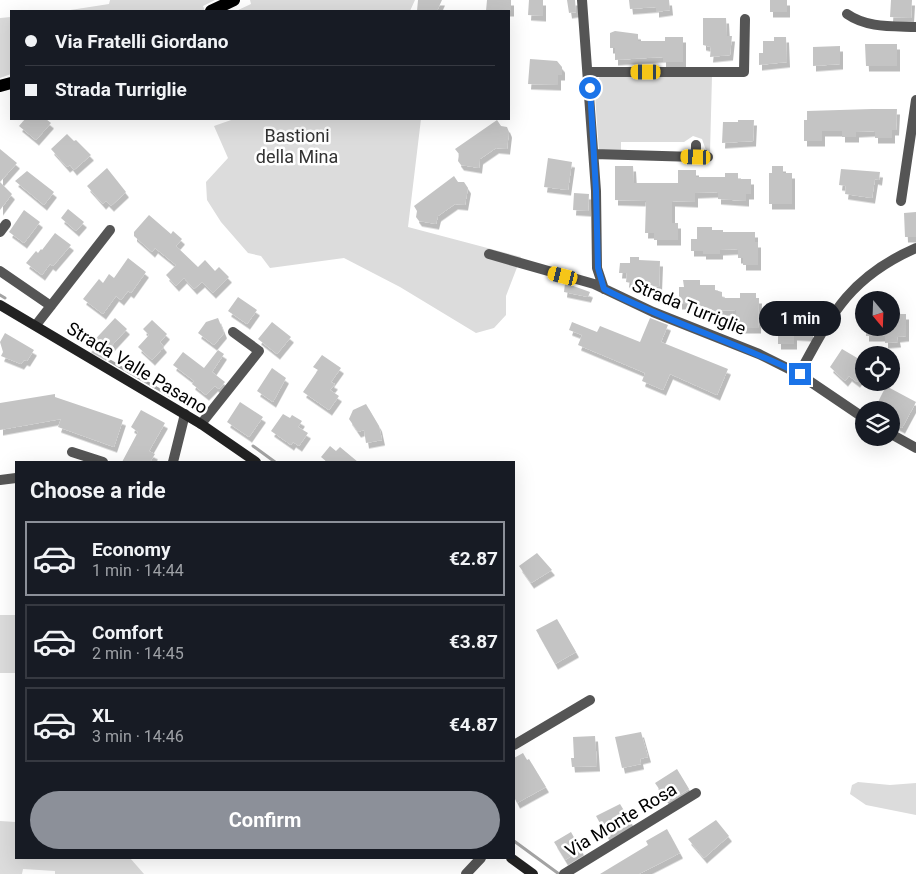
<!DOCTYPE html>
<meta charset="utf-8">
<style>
body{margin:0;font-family:Roboto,sans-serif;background:#242831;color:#f1f3f6;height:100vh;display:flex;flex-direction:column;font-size:19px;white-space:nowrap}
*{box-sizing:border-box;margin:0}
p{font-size:16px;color:#9ea1a6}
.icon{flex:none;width:28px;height:28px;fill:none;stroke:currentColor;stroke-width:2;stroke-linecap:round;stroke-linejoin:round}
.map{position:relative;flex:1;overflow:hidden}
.details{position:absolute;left:15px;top:461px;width:500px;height:398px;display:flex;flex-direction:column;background:#171b24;border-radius:0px;box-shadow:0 5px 20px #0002}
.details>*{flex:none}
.hud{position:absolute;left:10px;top:10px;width:500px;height:110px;border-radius:0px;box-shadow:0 5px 20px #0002;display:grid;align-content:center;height:110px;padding:0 15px;background:#171b24}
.needle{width:32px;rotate:161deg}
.controls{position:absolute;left:855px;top:291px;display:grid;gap:10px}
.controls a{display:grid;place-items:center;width:45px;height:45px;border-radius:50%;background:#171b24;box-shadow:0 5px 20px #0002;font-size:25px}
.end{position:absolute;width:22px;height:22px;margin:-11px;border:6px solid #1a73e8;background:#fff;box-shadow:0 0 0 2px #fff}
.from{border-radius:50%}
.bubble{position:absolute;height:35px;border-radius:18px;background:#171b24;box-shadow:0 5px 20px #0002;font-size:16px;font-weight:700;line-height:35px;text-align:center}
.car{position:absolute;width:15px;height:30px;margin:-15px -8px;border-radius:6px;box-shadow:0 0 4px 1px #0007;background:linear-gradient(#f5c518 24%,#345 0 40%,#f5c518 0 76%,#345 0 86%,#f5c518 0)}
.hud b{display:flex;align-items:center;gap:18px;height:48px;font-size:19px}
.hud b+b{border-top:1px solid #363941}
.hud i{width:12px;height:12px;background:#f1f3f6}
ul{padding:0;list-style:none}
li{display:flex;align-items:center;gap:15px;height:75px;margin:0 10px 8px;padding:0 5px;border:2px solid #363941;border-radius:0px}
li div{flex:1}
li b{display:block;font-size:19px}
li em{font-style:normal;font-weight:700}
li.on{border-color:#8c9099}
li>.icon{width:45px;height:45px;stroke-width:1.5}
h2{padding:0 15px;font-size:22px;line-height:60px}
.action{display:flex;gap:10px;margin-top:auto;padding:10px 15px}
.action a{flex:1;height:58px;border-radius:30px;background:#8c9099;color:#fff;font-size:20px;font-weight:700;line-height:58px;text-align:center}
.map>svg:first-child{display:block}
.green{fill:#dcdcdc}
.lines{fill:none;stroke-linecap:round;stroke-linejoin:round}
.stream{stroke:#a3a3a3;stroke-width:3}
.building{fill:#c4c4c4;filter:url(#shadow)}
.street{stroke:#555;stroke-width:10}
.secondary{stroke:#222;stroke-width:10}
.primary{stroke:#000;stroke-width:12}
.route{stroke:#1a73e8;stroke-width:6}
.labels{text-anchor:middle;stroke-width:5;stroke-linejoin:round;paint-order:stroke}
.park-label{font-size:18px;fill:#333;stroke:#fff}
.street-label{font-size:18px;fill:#000;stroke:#fff}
</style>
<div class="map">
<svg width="916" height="874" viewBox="0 0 916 874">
<defs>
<filter id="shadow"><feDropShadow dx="3" dy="5.5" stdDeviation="0" flood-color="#0004"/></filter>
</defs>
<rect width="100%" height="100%" fill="#fff"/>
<!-- green -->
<path class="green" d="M110 0H215L203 6 205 11H64L109 4Z
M250 0H415L410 11H236L251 4Z
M11 17V74L0 78V18Z
M601 76H712L710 153H707L702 139 693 136 684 142H621V152H599L594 82Z
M234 119H421L408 227 521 257 506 296V315L494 328 476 333 400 287 344 258 270 268 261 256 248 253 221 222 207 200 206 182 228 158 214 126Z
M0 615H16V673H0Z
M858 782 890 785 916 783V815L866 805 850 794 852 785Z
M0 821 16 822V858H130L144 874H55V871L23 869 22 874H0Z"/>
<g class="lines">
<!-- stream -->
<path class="stream" d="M0 295 5 298
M110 361 172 397
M253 446 275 462
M514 841 559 874"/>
</g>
<!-- building -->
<path class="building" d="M418 0H442L437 11H417Z
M487 0H511V11H486Z
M529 0H543V16L528 15Z
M567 0H575L576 12 569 13Z
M629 0H669L670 10 656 12V7L630 9Z
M770 0H787V12H770Z
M891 0H912L911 18 890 17Z
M703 18H726L727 36H732L730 55 710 57 711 47 703 45Z
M615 31 638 34V41H665V37H683V62H663V57L615 60V48H610V33Z
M774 37H786L787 62 759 65V53H763V41H774Z
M865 44H897V66H866Z
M840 46V64L813 66V47Z
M530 59 557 61 562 67V75H558V85L528 84Z
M872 109H897L896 130H892V138H875V131L856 132V137H842V131H822V141H804V120H807V111Z
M25 119H46L51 123 36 140 19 126Z
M497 120 501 126 507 127 509 132 507 149 496 148 480 159 479 168 461 165 458 161 459 154 455 149Z
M738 120H754L753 141 722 143 723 122H738Z
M67 134 74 141 76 140 91 155 74 170 70 165 67 167 51 149Z
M0 149 17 163 0 182 12 194 0 210Z
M548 158 572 162 568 190 544 187Z
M615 166H633L634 183H678V170H696V177H725V173H738V179H751V194H746V201L718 199V192L695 193V202L672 201V223H678V240H654V233H645L646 201 615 200Z
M772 166H783V173H792V204H769V173H772Z
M107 168 126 192 111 206 106 201 103 204 87 186Z
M841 169 880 172 879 180 875 179 872 198 845 194 846 186 839 185Z
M27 171 54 192 44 205 15 181Z
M454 176 458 182H464L468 188 465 205 455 204 438 216 436 224 419 221 416 217 417 211 414 206Z
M574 193 589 194 588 211 573 210Z
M68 209 84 222 76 231 61 218Z
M24 210 40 222 24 243 9 232Z
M916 212V237H905L904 213Z
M149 215 171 234 173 231 182 239 176 246 198 267 205 260 215 271 219 267 229 277 213 293 202 282 194 289 184 278 176 286 166 275 176 265 155 248 152 252 134 236V232Z
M697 227H712V230H723V232H755V242H758V265H743V258H738V249L720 250V254H703V251H691V239H697Z
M55 233 71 245 53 266 50 264 42 275 26 263 36 251 38 253 41 249 42 250Z
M630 257H639V260L660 261 659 287 654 286V289H641V285L626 282 627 273H619L620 263H630Z
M128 258 146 272 131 293 128 291 121 300 116 296 103 314 83 299 99 279 103 283 109 274 114 278Z
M683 280H700V285H715V290L722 292V298H740V293H756V298H759L758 328H740V320H736V310L699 311V304H679V287H684Z
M565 283 590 292 588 297 564 292Z
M238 297 257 310 247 324 228 311Z
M788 311H812V330H810V336L794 335V344H778V317H787Z
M891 314H906V336L897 337 898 342 885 343V336H866V328H891Z
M115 318 127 329 103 355 88 347Z
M218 318 224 333 214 345 198 333 206 322Z
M650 318 668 325 661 342 728 369 717 395 670 374 663 390 642 381 645 373 578 345 582 335 569 330 572 322 597 332 600 326 640 342Z
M152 320 167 334 160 342 164 347 152 360 138 347 149 335 143 329Z
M272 322 291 337 277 354 258 339Z
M5 333 34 350 27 361 24 360 21 364 1 356 3 352 0 342Z
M842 349 864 362V373L857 382 849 376 845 381 830 367Z
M218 350 224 354 212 372 225 382 219 389 215 386 206 395 192 384 194 381 173 365 183 352 204 368Z
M322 355 341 368 331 382 335 384 330 390 339 396 329 410 303 392 318 370 313 367Z
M272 368 286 378 273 402 257 391Z
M886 386 916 402 902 428 894 424 891 410H874Z
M55 394V397L123 420 114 447 58 427 61 419 0 430V403Z
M240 402 263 417 249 437 227 422Z
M366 404 379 426 382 440 366 443 364 430 358 432 349 419 353 410Z
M141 410 165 423 149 451 155 454 150 462H122L138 432 131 427Z
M283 414 290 418 292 415 302 421 298 427 308 433 299 446 293 442 291 445 271 431Z
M330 446 336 451 340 447 358 462H327L321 457Z
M537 553 552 570 531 583 519 566Z
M557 619 576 652 555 664 536 630Z
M641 732 648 757 640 759 641 764 622 768 615 737Z
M595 736 597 766 572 767 571 758H574L573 737Z
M523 753 527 760 529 759 546 787 517 803 514 797V758Z
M677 769 689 789 668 802 655 783Z
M620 804 631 822 607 836 596 816Z
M716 820 729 836 704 858 688 839Z
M667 829 680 853 639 874H600L648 845 646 841Z
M571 832 581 850 565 860 554 842Z"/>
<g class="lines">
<!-- street -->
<path class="street" d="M582 0 596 191 597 268 604 289
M847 14C867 28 892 26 916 27
M588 72H744L745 19
M594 154 696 157V145
M696 157H708
M901 201 916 100
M0 232 6 224
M489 254 594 284 653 312 759 354 799 374 864 418
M0 271 51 306
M36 325 110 230
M799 374C832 313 850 277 916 248
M201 424 259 351 233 332
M891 434 916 448
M72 452 103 462
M173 462 185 414
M0 480 16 478
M514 745 590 700
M466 874 481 858
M564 874 696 793"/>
<!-- secondary -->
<path class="secondary" d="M0 305 201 424 256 462
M511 858 533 874"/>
<!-- primary -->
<path class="primary" d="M211 11 234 0
M0 86 11 83"/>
</g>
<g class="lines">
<!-- route -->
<path class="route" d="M590 88 596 191 598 268 604 289C667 322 736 342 800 374"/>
</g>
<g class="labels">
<!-- park labels -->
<g class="park-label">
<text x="297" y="142">Bastioni<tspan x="297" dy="21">della Mina</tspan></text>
</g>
<!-- street labels -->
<g class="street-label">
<text transform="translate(689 307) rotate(22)" y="6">Strada Turriglie</text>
<text transform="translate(137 368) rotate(31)" y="6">Strada Valle Pasano</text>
<text transform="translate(621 820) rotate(-31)" y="6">Via Monte Rosa</text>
</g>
</g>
</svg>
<div class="controls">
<a><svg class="needle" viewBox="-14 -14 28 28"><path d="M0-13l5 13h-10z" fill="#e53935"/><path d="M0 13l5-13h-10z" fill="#9ea1a6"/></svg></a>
<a><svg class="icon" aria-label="locate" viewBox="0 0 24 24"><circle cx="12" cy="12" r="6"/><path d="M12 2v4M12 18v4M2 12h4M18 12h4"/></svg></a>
<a><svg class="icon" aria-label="layers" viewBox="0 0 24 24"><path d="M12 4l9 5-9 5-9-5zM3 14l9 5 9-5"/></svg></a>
</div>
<i class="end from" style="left:590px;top:88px"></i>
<i class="end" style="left:800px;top:374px"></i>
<div class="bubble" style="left:759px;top:301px;width:82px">1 min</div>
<i class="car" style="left:646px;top:72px;rotate:270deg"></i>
<i class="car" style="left:696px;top:157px;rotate:272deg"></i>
<i class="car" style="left:563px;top:276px;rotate:284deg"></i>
<div class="hud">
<b><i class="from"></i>Via Fratelli Giordano</b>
<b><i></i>Strada Turriglie</b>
</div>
<section class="details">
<h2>Choose a ride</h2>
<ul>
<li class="on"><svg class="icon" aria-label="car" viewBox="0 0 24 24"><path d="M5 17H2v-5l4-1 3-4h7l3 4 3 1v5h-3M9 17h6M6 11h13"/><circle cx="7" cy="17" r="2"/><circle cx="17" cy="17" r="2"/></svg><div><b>Economy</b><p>1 min · 14:44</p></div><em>€2.87</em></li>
<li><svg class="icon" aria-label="car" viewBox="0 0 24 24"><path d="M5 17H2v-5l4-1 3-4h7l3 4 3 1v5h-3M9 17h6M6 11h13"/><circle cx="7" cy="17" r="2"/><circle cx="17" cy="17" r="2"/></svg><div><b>Comfort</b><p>2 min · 14:45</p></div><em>€3.87</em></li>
<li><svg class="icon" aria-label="car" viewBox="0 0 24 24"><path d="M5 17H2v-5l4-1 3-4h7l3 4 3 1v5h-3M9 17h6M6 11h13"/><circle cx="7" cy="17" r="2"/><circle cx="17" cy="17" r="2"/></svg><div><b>XL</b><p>3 min · 14:46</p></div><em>€4.87</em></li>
</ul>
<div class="action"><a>Confirm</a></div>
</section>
</div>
